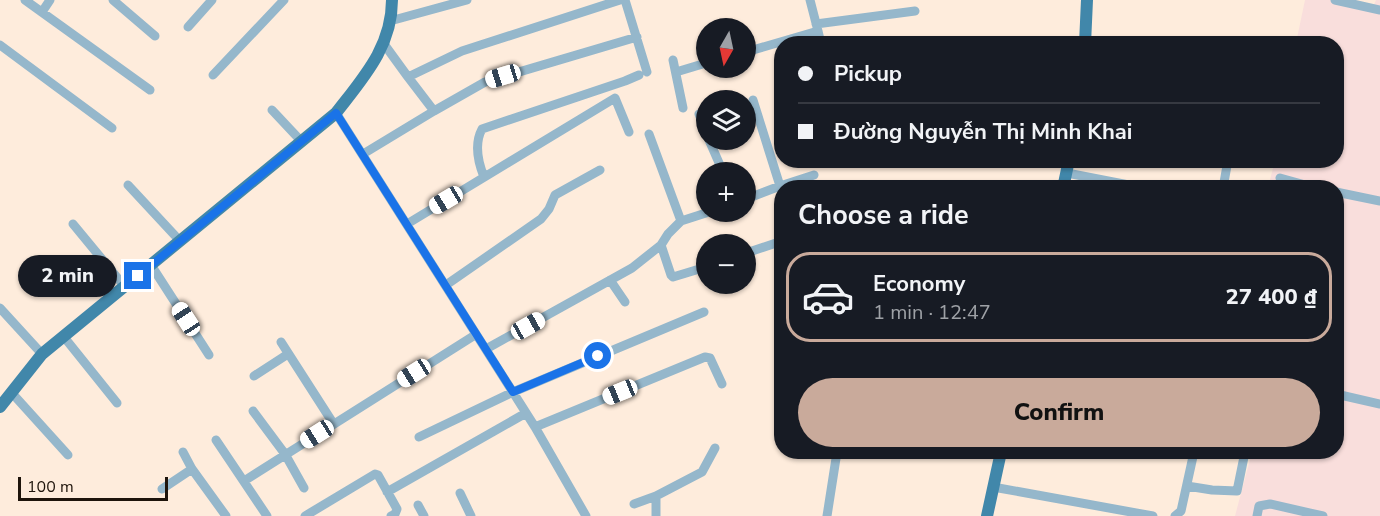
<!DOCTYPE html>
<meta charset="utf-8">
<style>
body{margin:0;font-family:"Nunito Sans",sans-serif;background:#242831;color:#f1f3f6;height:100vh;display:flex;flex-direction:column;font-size:22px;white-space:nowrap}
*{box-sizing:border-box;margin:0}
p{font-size:20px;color:#9ea1a6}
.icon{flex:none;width:33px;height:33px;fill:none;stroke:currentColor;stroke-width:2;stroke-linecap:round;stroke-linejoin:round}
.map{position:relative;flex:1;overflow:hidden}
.details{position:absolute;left:774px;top:180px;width:570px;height:279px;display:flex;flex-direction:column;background:#171b24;border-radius:24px;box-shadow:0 2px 4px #0004}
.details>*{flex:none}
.guide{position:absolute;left:774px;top:36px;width:570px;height:132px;border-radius:24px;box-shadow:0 2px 4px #0004;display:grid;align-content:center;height:132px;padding:0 24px;background:#171b24}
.needle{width:39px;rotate:189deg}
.fabs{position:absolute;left:696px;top:18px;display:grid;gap:12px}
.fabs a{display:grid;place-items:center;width:60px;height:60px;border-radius:50%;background:#171b24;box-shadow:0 2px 4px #0004;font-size:30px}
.scale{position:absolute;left:18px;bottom:15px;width:150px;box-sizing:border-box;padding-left:6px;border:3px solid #1e140b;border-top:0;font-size:16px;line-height:21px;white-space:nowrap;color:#1e140b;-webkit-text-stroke:4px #feecdc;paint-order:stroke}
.end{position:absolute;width:27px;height:27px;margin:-14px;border:8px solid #1a73e8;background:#fff;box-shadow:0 0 0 3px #fff}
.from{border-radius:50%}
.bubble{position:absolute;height:42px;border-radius:21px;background:#171b24;box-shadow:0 2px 4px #0004;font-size:20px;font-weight:800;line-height:42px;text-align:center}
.car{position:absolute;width:18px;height:36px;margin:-18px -9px;border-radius:8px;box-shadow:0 0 4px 2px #0007;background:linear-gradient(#fff 24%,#345 0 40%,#fff 0 76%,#345 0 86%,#fff 0)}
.guide b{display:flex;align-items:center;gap:21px;height:57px;font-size:22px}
.guide b+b{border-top:2px solid #363941}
.guide i{width:15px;height:15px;background:#f1f3f6}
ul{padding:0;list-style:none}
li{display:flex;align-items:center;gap:18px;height:90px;margin:0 12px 9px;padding:0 12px;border:3px solid transparent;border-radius:24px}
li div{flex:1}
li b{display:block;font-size:22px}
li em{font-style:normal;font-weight:800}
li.selected{border-color:#c9aa9b}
li>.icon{width:54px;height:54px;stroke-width:1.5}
h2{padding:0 24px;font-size:27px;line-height:72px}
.cta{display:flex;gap:12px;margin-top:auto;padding:12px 24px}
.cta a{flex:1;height:69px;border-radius:36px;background:#c9aa9b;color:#111;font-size:24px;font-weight:800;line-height:69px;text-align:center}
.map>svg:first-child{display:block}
.industrial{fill:#f9dedc}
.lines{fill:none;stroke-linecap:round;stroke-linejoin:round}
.minor{stroke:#95b7cb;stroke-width:9}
.major{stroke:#4187aa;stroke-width:12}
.route{stroke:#1a73e8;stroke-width:8}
</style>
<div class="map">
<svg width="1380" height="516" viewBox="0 0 1380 516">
<rect width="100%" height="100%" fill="#feecdc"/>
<!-- industrial -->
<path class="industrial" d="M1305 0H1337L1373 7 1376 0H1380V516H1235L1252 452H1336V188L1268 187 1275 161 1336 160V44L1296 43Z"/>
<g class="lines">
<!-- minor -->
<path class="minor" d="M25 0 150 90
M113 0 155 36
M625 0 647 72
M1335 0 1380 10
M42 12 50 0
M390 21 467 0
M816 24 915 11
M188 27 212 0
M818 31 821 44
M384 44 408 77 462 51 620 0
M1048 44 1085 42
M0 45 112 128
M746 52 818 31 810 0
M673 60 683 108
M676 72 706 63
M213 75 284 0
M408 77 434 111 485 82 637 37
M272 110 302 142
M336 113 535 427 586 516
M699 114 706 133
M649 134 681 221
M709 140 723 172
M363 154 434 111
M1067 173 1144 188
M484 177C478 162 474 144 482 129L625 81 639 75
M1280 178 1316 188
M128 185 180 241
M780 186 814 175
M1223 188 1228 160
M1336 192 1380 201
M746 199 780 186 753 100
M73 224 125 287
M407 224 615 98 629 132
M661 245 671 275 673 277 706 267
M746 253 782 241
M151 265 209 355
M610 280 625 302
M446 285 541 219 549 209 555 195 600 170
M0 308 42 354
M64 337 117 403
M281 342 333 423
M486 349 632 268 661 245 668 234 681 221 709 212
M254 376 288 354
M11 392 68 455
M1336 394 1380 404
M253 411 285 454 304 488
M535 427 705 357 710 358 722 384
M419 437 513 392 704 312
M216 440 267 516
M183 452 192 469 226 516
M1079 452H1082
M244 481 475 335
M1187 486 1212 490 1237 491 1245 452
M993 487 1153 516
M162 489 192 469
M387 492 526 413
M460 493 471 516
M634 504 656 496
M418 505 424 516
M305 516 375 474 378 475 397 509 395 514 391 516
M656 516V496L702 472 715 448
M827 516 837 452
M1175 516 1181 511 1194 452
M1257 516 1259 506 1270 504 1323 516"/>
<!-- major -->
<path class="major" d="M1085 44 1087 0
M1063 188 1069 160
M0 407 42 354 336 113C363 78 392 47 392 0
M987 516 1001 452"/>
</g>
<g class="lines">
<!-- route -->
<path class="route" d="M138 276 336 113 513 392 598 356"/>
</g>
</svg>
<div class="fabs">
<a><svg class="needle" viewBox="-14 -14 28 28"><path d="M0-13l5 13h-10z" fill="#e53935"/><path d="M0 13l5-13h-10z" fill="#9ea1a6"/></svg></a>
<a><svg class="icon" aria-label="layers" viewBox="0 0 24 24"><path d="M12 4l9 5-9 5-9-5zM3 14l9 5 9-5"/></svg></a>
<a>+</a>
<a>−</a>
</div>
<div class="scale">100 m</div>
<i class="end from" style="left:598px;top:356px"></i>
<i class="end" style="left:138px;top:276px"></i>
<div class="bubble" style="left:18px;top:255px;width:99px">2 min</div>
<i class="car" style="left:503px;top:76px;rotate:253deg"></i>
<i class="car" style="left:446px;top:200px;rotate:239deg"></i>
<i class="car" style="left:186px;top:319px;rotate:327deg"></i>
<i class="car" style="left:528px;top:326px;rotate:61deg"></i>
<i class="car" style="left:414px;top:373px;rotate:238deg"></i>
<i class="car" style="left:620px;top:392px;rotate:248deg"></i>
<i class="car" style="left:317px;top:434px;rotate:238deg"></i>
<div class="guide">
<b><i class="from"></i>Pickup</b>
<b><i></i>Đường Nguyễn Thị Minh Khai</b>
</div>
<section class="details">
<h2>Choose a ride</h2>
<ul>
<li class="selected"><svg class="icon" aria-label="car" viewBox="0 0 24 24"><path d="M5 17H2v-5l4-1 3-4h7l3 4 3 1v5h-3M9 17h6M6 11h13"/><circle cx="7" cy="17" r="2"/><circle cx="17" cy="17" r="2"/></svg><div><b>Economy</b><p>1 min · 12:47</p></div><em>27 400 ₫</em></li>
</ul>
<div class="cta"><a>Confirm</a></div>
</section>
</div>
